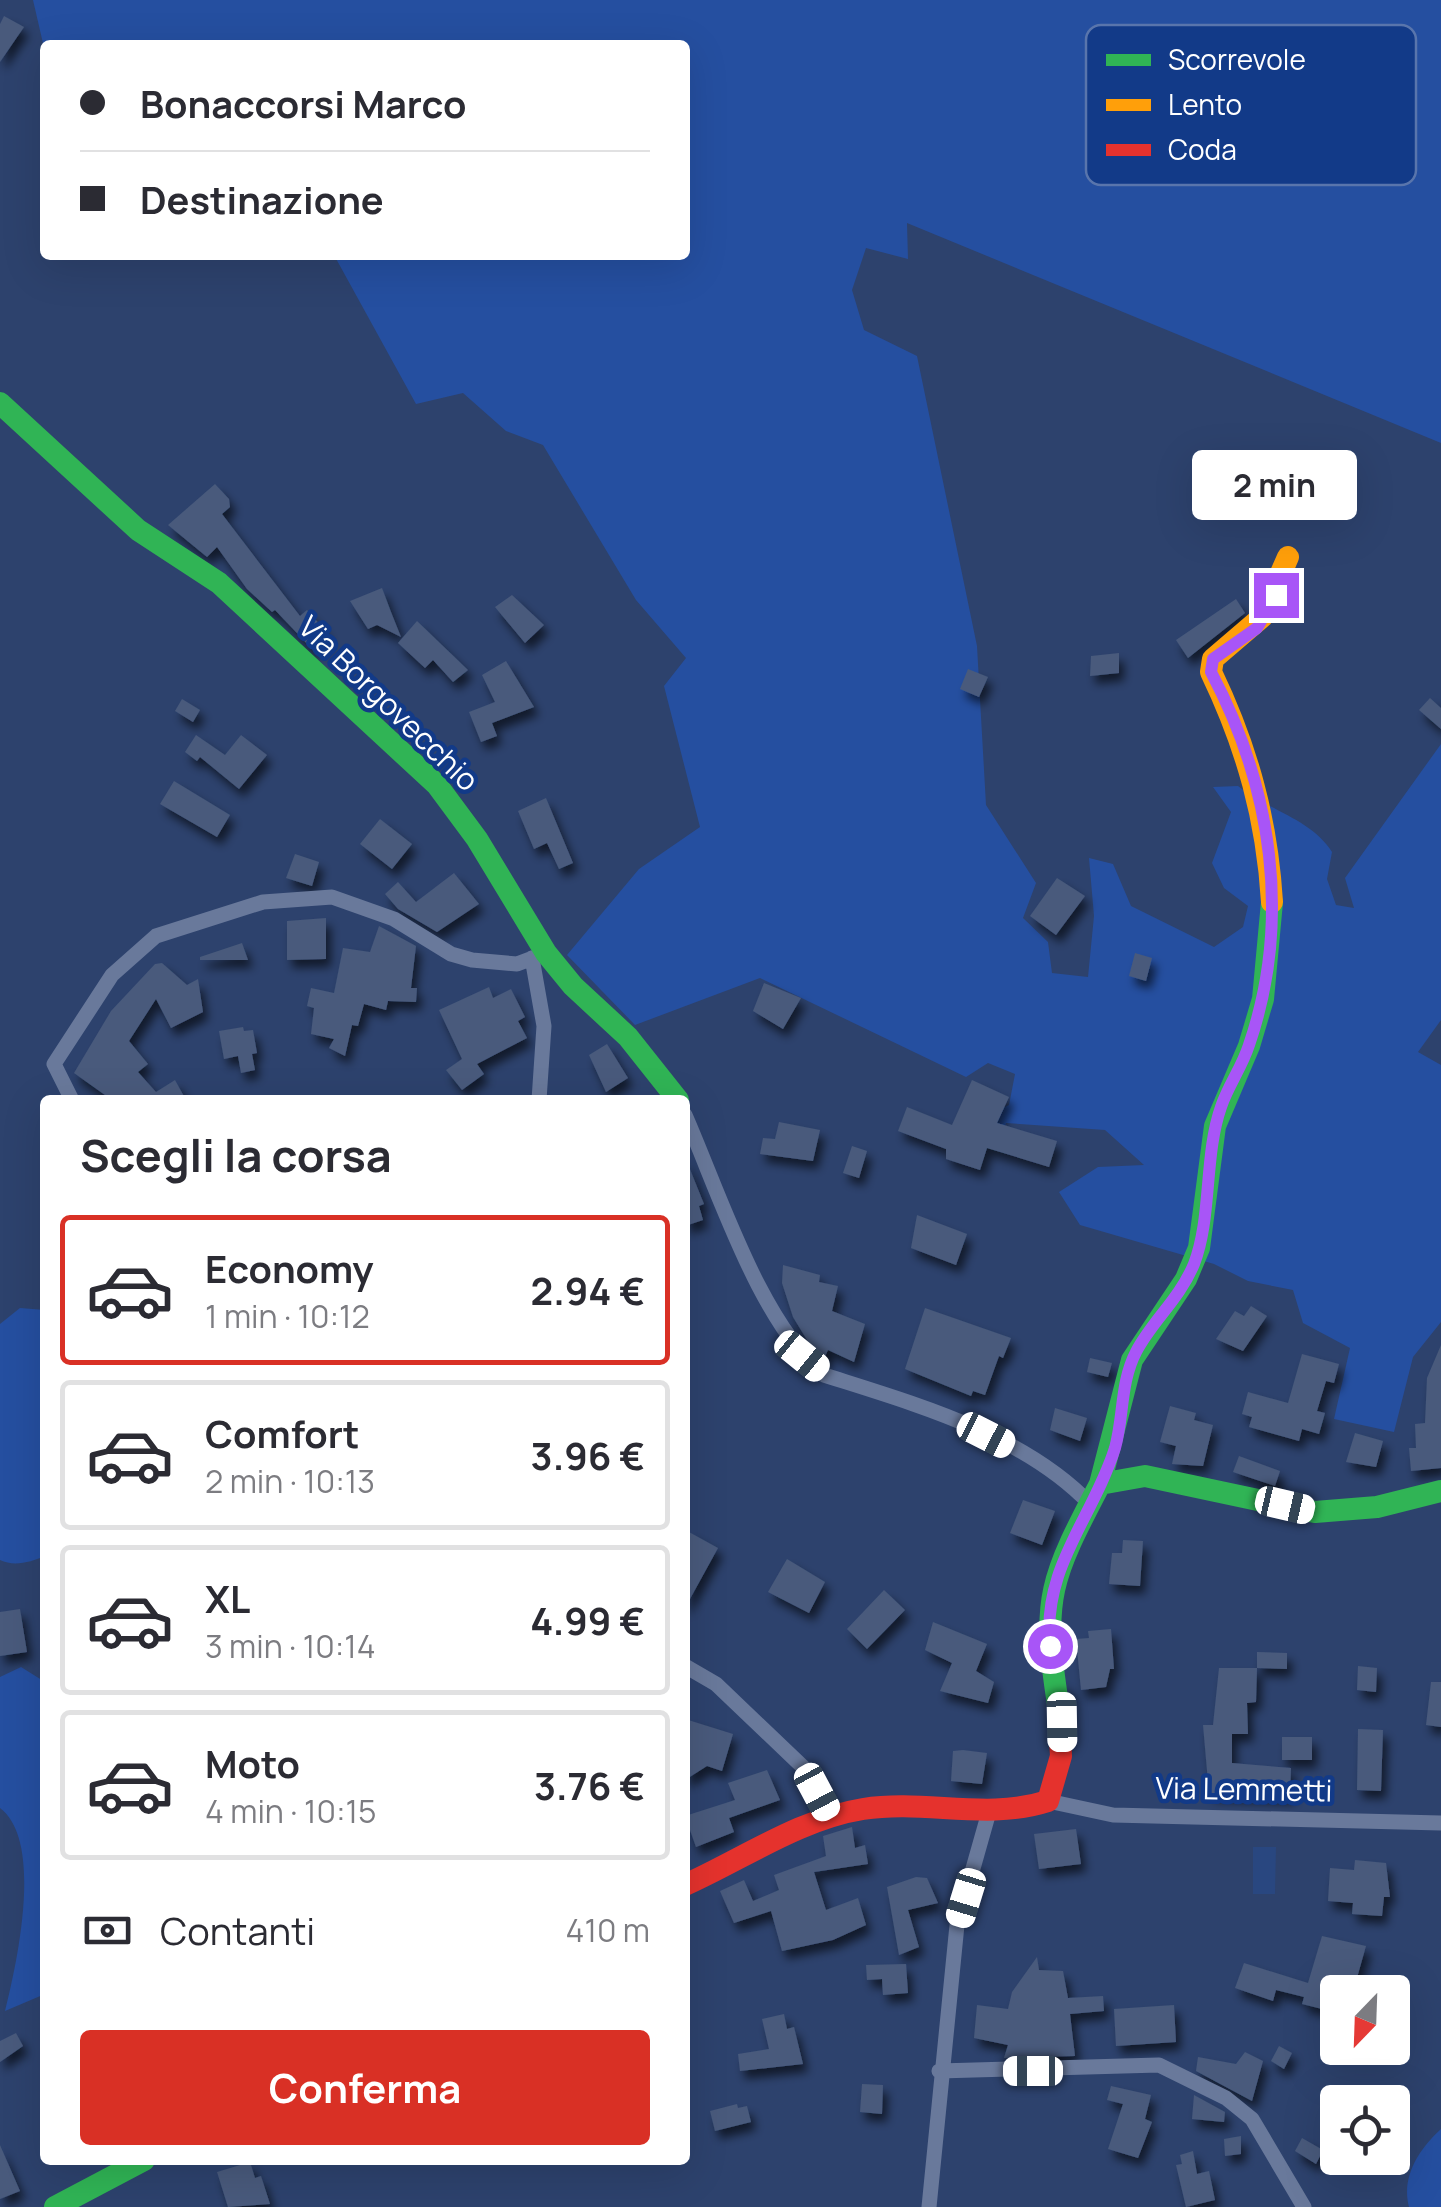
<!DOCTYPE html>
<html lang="it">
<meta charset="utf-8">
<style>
body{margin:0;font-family:Manrope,sans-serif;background:#f2f2f3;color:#2b2b33;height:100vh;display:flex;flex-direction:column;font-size:38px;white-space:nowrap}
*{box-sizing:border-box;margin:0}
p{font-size:32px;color:#7c7c81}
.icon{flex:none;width:55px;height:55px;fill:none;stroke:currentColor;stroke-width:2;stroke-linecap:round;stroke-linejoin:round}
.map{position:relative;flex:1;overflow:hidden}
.sheet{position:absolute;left:40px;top:1095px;width:650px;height:1070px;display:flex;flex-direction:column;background:#fff;border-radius:10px;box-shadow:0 10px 40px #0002}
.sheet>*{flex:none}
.top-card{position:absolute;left:40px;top:40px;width:650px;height:220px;border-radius:10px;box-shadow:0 10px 40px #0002;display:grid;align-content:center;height:220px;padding:0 40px;background:#fff}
.needle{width:65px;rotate:203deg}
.buttons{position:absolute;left:1320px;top:1975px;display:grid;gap:20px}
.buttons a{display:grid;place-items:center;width:90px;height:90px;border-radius:10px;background:#fff;box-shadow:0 10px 40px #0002;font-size:50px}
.end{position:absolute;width:45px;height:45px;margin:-22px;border:12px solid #a855f7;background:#fff;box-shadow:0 0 0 5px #fff}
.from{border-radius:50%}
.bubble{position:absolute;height:70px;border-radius:10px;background:#fff;box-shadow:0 10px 40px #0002;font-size:32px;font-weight:700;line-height:70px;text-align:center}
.car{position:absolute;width:30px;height:60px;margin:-30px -15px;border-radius:12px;box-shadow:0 0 8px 2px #0007;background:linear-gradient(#fff 24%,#345 0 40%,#fff 0 76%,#345 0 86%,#fff 0)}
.top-card b{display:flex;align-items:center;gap:35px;height:95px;font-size:38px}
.top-card b+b{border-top:2px solid #e1e1e2}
.top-card i{width:25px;height:25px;background:#2b2b33}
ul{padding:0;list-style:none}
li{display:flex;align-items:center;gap:30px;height:150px;margin:0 20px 15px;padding:0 20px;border:5px solid #e1e1e2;border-radius:10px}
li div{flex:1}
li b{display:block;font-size:38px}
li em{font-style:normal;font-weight:700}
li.on{border-color:#d93025}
li>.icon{width:90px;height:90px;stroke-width:1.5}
h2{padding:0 40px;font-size:45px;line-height:120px}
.pay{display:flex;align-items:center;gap:25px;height:110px;padding:0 40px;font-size:38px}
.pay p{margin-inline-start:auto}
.primary-button{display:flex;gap:20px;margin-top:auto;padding:20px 40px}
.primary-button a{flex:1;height:115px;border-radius:10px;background:#d93025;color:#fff;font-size:40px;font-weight:700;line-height:115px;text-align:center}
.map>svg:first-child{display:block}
.green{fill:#254fa0}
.water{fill:#294780}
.building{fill:#485a7c;filter:url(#shadow)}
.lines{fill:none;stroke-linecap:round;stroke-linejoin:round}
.street{stroke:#69799b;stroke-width:15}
.fast{stroke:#30b455;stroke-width:22}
.slow{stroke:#ff9f0a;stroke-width:22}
.jam{stroke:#e5322d;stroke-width:22}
.route{stroke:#a855f7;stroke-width:12}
.labels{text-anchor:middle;stroke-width:9;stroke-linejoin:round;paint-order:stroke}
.street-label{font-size:30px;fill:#fff;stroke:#123a88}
.key{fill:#123a88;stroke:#5975ac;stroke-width:2.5}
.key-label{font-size:28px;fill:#fff}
</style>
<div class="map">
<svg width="1441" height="2207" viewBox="0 0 1441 2207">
<defs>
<filter id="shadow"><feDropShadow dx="5" dy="8" stdDeviation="5" flood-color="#0009"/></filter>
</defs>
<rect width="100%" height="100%" fill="#2d426d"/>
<!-- green -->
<path class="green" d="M33 0H1441V443L907 223 908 259 866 248 852 290 864 330 917 356 977 646 986 805 1036 883 1023 918 1048 942 1052 973 1088 977 1094 916 1089 858 1113 864 1131 906 1214 947 1243 927 1248 906 1224 888 1212 863 1231 812 1213 787 1238 786C1269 811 1311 819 1332 852L1327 879 1336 905 1354 908 1345 878 1441 744V1020L1418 1052 1441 1065V1322L1413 1357 1394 1432 1334 1419 1350 1348 1303 1323 1293 1290 1248 1281 1214 1264 1080 1225 1059 1192 1098 1167 1144 1165 1105 1130 1006 1123 1001 1137 992 1113 1009 1105 1015 1074 988 1063 966 1077 760 978 635 1025 567 955 639 869 700 827 664 686 686 658 636 600 543 445 506 431 463 393 416 404 334 255H685V45H45V52Z
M20 1308 45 1310V1556C31 1562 14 1567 0 1560V1324Z
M21 1667 45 1682V1994L5 2011C17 1963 44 1841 0 1808V1677Z
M1441 2129V2207H1409C1401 2177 1419 2149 1441 2129Z"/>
<!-- water -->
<path class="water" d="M1253 1847H1276L1275 1894H1253Z"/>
<!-- building -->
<path class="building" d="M4 16 24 27 0 62V24Z
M215 484 229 499 230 507 222 514 300 616 307 610 322 627 327 639 313 650 275 610 272 612 247 589 217 547 207 557 168 525Z
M382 588 391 612 401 637 377 625 368 629 350 601Z
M512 595 544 625 525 643 495 607Z
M1236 599 1245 613 1188 658 1176 640Z
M417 621 468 670 453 682 433 660 425 668 398 643Z
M1119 653V673L1090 676 1091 656Z
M506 661 534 707 492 723 497 736 481 742 469 712 495 702 482 675Z
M968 669 988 677 979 697 960 689Z
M1430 698 1441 708V729L1419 710Z
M182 699 200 710 193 722 175 711Z
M196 735 225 755 241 735 267 755 239 789 200 757 197 761 185 752Z
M174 781 230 815 217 837 160 804Z
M546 798 573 863 559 869 547 843 534 849 518 811Z
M380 819 412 844 392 869 360 844Z
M295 854 319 862 312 886 286 878Z
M454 873 479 904 437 932 398 909 385 894 398 882 416 902Z
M1057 878 1085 896 1056 935 1030 916Z
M326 918V959L287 960V921Z
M379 926 416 946 411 988H417L416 1002 388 1001 386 1010 364 1004 358 1026 352 1025 345 1056 329 1048 334 1039 311 1034 314 1008 307 1006 311 988 334 993 343 948 370 952Z
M242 943 248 960H200V957Z
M1135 953 1152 958 1146 981 1129 976Z
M162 963 187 985 198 979 203 1012 171 1028 156 999 129 1041 148 1064 138 1072 156 1092 175 1080 186 1100H112L74 1073 111 1011 155 964Z
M764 983 801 998 783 1029 753 1011Z
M489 987 493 998 511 989 525 1017 518 1021 527 1038 477 1064 484 1074 462 1090 446 1070 462 1059 439 1010Z
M243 1027 244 1031 253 1030 257 1053 252 1054 255 1070 241 1073 238 1056 224 1059 219 1031Z
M607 1044 628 1078 606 1092 589 1055Z
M972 1080 1009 1097 997 1123 1057 1141 1049 1167 987 1148 980 1170 946 1159V1149L898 1131 907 1107 952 1125Z
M779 1122 820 1130 813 1161 760 1154 763 1138 775 1139Z
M852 1146 867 1151 859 1178 843 1173Z
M685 1157 704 1204 699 1206 703 1220 685 1226Z
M917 1215 967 1234 956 1265 911 1248Z
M783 1265 820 1275 819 1282 838 1286 832 1311 865 1324 854 1362 828 1350 824 1359 810 1345 793 1317 782 1283Z
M1251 1306 1267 1316 1243 1351 1216 1339 1235 1311 1244 1316Z
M925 1308 1011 1338 1003 1358 999 1356 985 1395 973 1391 971 1396 905 1369Z
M1441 1345V1468L1411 1471 1409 1448H1416L1415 1424 1425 1423 1427 1378Z
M1302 1354 1339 1364 1334 1383 1326 1381 1317 1411 1325 1413 1319 1434 1302 1429 1299 1441 1249 1427 1252 1417 1242 1414 1248 1392 1288 1403Z
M1090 1358 1112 1363 1108 1377 1087 1372Z
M1170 1406 1196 1413 1194 1420 1213 1425 1203 1466 1172 1464 1176 1446 1160 1442Z
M1055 1408 1087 1418 1080 1441 1050 1430Z
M1355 1433 1383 1441 1376 1467 1346 1462Z
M1239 1456 1280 1471 1275 1486 1233 1472Z
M1023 1500 1055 1511 1042 1545 1010 1533Z
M689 1532 718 1548 685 1608V1540Z
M1123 1540 1143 1541 1140 1586 1109 1584 1112 1553H1122Z
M787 1559 825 1582 809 1613 768 1592Z
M884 1590 905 1610 867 1649 847 1629Z
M20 1609 27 1652 0 1656V1612Z
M933 1622 987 1644 976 1671 994 1682 988 1703 940 1691 952 1663 925 1650Z
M1111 1629 1114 1669H1110L1106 1687 1081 1690 1076 1639 1089 1638 1088 1631Z
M1257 1652 1287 1653V1669L1257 1668Z
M1358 1666 1377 1668 1376 1692 1357 1690Z
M1219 1668H1257L1256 1702 1247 1703 1248 1734H1232V1763L1291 1768 1290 1796 1209 1793 1203 1725H1213Z
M1431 1682H1441V1727L1426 1725Z
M685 1719 733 1734 722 1771 707 1766 685 1780Z
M1358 1729 1383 1730 1381 1791 1357 1790Z
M1282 1737H1312V1760H1282Z
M963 1750 987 1753 982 1784 951 1781 953 1751Z
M767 1770 780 1800 729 1818 734 1832 696 1847 685 1816 735 1800 728 1783Z
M852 1827 855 1848 865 1845 868 1864 814 1872 826 1910 858 1898 866 1925 833 1940 782 1951 771 1911 734 1923 720 1891 744 1880 753 1901 779 1890 774 1875 826 1856 823 1836Z
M1076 1829 1081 1864 1039 1869 1034 1834Z
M1355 1860 1386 1863 1390 1897H1384L1382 1916 1352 1914 1353 1903 1328 1901 1330 1868 1354 1870Z
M916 1877 927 1878 938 1903 908 1910 919 1947 899 1955 887 1887Z
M1322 1936 1366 1946 1353 1992H1338V2013L1302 2004 1304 1997 1276 1990 1273 2001 1235 1988 1244 1963 1308 1983Z
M1037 1957 1039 1970 1063 1971 1068 1998 1103 1996 1104 2011 1070 2014 1075 2056 1004 2058 1008 2045 974 2038 977 2005 1008 2009 1012 1992Z
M906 1964 908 1993 883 1995 882 1979 867 1980 866 1965Z
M1174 2005 1176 2042 1116 2046 1114 2009Z
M784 2014 787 2029 794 2027 803 2064 740 2071 738 2054 769 2049 762 2019Z
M16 2033 23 2046 0 2062V2041Z
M1279 2046 1292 2053 1284 2069 1271 2061Z
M1245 2052 1263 2061 1252 2101 1196 2071 1198 2057 1236 2064Z
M862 2084 883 2085 882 2114 860 2112Z
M1111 2086 1151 2095 1145 2119 1152 2122 1138 2158 1108 2149 1123 2104 1107 2100Z
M1194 2095 1225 2112 1224 2122 1192 2119Z
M737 2104 738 2108 747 2106 751 2122 715 2131 710 2111Z
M1241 2136V2154L1225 2156 1224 2139Z
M1302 2138 1323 2150 1316 2164 1295 2151Z
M0 2145 20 2191 0 2199Z
M1193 2151 1197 2174 1209 2171 1215 2200 1186 2207 1176 2165 1182 2164 1180 2155Z
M250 2162 255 2178 261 2176 270 2204 228 2207 217 2172Z"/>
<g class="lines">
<!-- street -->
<path class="street" d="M532 958 544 1026 539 1100
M72 1100 54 1064 112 975 156 936 263 902 332 897 394 919 451 954 472 960 517 964 546 953
M685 1115C719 1192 760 1323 824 1375 915 1404 1023 1434 1090 1504
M685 1666 716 1684 804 1768 830 1816
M1048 1801 1113 1815 1441 1823
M939 2071 1159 2065 1226 2098 1252 2119 1304 2207
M929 2207 957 1925 989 1812"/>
<!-- fast -->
<path class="fast" d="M0 403 138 530 219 583 437 785 477 839 546 953 573 986 628 1037 678 1100
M1100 1484 1132 1360 1186 1279 1199 1248 1215 1126 1249 1046 1263 999 1272 902
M1058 1704C1041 1597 1051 1578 1100 1484L1145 1476 1315 1512 1377 1507 1441 1491
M55 2207 144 2160"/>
<!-- slow -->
<path class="slow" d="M1272 902C1267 819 1247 747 1211 672L1213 659 1262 617 1288 557"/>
<!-- jam -->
<path class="jam" d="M685 1885C743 1859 800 1819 863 1809 926 1799 986 1821 1048 1801L1061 1756 1058 1704"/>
</g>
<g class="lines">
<!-- route -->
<path class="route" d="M1050 1646C1042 1567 1093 1518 1115 1448 1124 1416 1120 1383 1136 1352 1152 1321 1179 1300 1194 1264 1212 1218 1204 1155 1221 1107 1228 1086 1242 1067 1249 1045 1292 920 1272 787 1211 672L1213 659 1257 628 1276 595"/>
</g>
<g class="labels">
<!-- street labels -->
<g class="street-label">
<text transform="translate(388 704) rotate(44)" y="10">Via Borgovecchio</text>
<text transform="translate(1244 1790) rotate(1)" y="10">Via Lemmetti</text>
</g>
</g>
<!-- legend -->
<rect x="1086" y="25" width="330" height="160" rx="15" class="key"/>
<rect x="1106" y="54" width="45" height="12" fill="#30b455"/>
<rect x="1106" y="99" width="45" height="12" fill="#ff9f0a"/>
<rect x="1106" y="144" width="45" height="12" fill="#e5322d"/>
<g class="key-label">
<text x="1168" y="70">Scorrevole</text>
<text x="1168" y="115">Lento</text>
<text x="1168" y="160">Coda</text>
</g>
</svg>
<div class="buttons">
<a><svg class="needle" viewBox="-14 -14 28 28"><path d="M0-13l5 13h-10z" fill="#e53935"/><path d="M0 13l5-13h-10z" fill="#7c7c81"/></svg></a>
<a><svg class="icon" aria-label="locate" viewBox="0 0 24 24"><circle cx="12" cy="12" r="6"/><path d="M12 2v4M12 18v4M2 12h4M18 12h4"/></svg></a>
</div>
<i class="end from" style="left:1050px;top:1646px"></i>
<i class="end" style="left:1276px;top:595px"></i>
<div class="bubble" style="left:1192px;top:450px;width:165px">2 min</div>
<i class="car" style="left:802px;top:1356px;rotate:129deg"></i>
<i class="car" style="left:986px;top:1435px;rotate:117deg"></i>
<i class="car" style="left:1285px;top:1505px;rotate:103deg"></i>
<i class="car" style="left:1062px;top:1722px;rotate:179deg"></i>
<i class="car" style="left:817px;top:1792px;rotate:152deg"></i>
<i class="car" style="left:966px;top:1898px;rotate:197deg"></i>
<i class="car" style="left:1033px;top:2071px;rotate:270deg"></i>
<div class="top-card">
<b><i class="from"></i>Bonaccorsi Marco</b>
<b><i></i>Destinazione</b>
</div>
<section class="sheet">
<h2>Scegli la corsa</h2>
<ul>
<li class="on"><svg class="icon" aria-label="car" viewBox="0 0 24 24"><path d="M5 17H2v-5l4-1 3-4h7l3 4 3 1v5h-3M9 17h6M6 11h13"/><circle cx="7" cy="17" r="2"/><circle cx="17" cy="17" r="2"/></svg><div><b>Economy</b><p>1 min · 10:12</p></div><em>2.94 €</em></li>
<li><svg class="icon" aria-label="car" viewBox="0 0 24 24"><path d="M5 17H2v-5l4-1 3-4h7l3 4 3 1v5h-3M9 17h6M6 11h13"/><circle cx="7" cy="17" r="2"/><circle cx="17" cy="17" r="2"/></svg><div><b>Comfort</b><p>2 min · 10:13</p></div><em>3.96 €</em></li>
<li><svg class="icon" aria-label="car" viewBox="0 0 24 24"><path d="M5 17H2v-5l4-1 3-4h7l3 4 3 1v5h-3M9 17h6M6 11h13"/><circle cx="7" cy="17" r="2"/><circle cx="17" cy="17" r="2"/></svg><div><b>XL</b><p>3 min · 10:14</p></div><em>4.99 €</em></li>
<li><svg class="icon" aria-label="car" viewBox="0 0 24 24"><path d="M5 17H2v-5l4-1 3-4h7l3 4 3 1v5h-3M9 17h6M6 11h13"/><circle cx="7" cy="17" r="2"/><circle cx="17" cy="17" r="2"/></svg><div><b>Moto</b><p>4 min · 10:15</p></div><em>3.76 €</em></li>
</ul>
<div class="pay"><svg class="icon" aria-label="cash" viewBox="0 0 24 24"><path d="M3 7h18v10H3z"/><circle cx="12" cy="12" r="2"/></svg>Contanti<p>410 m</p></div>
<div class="primary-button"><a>Conferma</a></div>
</section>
</div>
